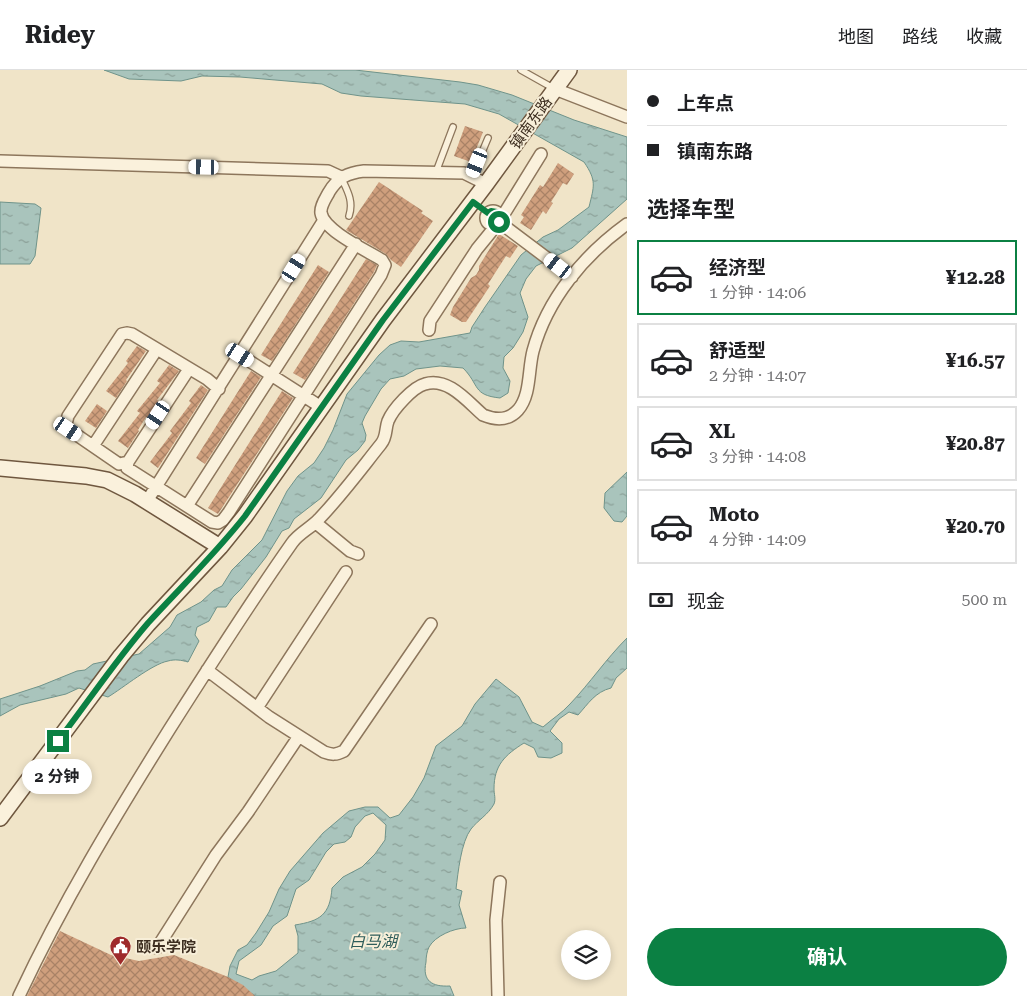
<!DOCTYPE html>
<html lang="zh">
<meta charset="utf-8">
<style>
body{margin:0;font-family:"Roboto Serif","Noto Sans SC",serif;background:#f2f2f2;color:#202124;height:100vh;display:flex;flex-direction:column;font-size:19px;white-space:nowrap}
*{box-sizing:border-box;margin:0}
p{font-size:16px;color:#757577}
.icon{flex:none;width:28px;height:28px;fill:none;stroke:currentColor;stroke-width:2;stroke-linecap:round;stroke-linejoin:round}
.map{position:relative;flex:1;overflow:hidden}
.panel{display:flex;flex-direction:column;background:#fff;width:400px}
.panel>*{flex:none}
.hud{display:grid;align-content:center;height:110px;padding:0 20px;background:#fff}
.tools{position:absolute;left:561px;top:860px;display:grid;gap:10px}
.tools a{display:grid;place-items:center;width:50px;height:50px;border-radius:50%;background:#fff;box-shadow:0 2px 8px #0003;font-size:25px}
.end{position:absolute;width:22px;height:22px;margin:-11px;border:6px solid #0b8043;background:#fff;box-shadow:0 0 0 2px #fff}
.from{border-radius:50%}
.bubble{position:absolute;height:35px;border-radius:18px;background:#fff;box-shadow:0 2px 8px #0003;font-size:16px;font-weight:700;line-height:35px;text-align:center}
.car{position:absolute;width:15px;height:30px;margin:-15px -8px;border-radius:6px;box-shadow:0 0 4px 1px #0007;background:linear-gradient(#fff 24%,#345 0 40%,#fff 0 76%,#345 0 86%,#fff 0)}
.hud b{display:flex;align-items:center;gap:18px;height:48px;font-size:19px}
.hud b+b{border-top:1px solid #e0e0e0}
.hud i{width:12px;height:12px;background:#202124}
ul{padding:0;list-style:none}
li{display:flex;align-items:center;gap:15px;height:75px;margin:0 10px 8px;padding:0 10px;border:2px solid #e0e0e0;border-radius:0px}
li div{flex:1}
li b{display:block;font-size:19px}
li em{font-style:normal;font-weight:700}
li.selected{border-color:#0b8043}
li>.icon{width:45px;height:45px;stroke-width:1.5}
h2{padding:0 20px;font-size:22px;line-height:60px}
.pay{display:flex;align-items:center;gap:12px;height:55px;padding:0 20px;font-size:19px}
.pay p{margin-inline-start:auto}
.primary-button{display:flex;gap:10px;margin-top:auto;padding:10px 20px}
.primary-button a{flex:1;height:58px;border-radius:30px;background:#0b8043;color:#fff;font-size:20px;font-weight:700;line-height:58px;text-align:center}
header{display:flex;align-items:center;gap:30px;box-sizing:border-box;height:70px;padding:0 25px;background:#fff;border-bottom:1px solid #e0e0e0}
header strong{font-size:24px}
nav{display:flex;gap:28px;margin-inline-start:auto;font-size:18px}
main{display:flex;flex:1;min-height:0}
.map>svg:first-child{display:block}
.water{fill:url(#water-ripples);stroke:#6f938a;fill-rule:evenodd}
.building{fill:url(#building-cross-hatch)}
.lines{fill:none;stroke-linecap:round;stroke-linejoin:round}
.lane-casing{stroke:#8d765c;stroke-width:8}
.street-casing{stroke:#8d765c;stroke-width:14}
.secondary-casing{stroke:#6f573f;stroke-width:18}
.lane{stroke:#faf1dc;stroke-width:5.5}
.street{stroke:#faf1dc;stroke-width:11}
.secondary{stroke:#faf1dc;stroke-width:15}
.route{stroke:#0b8043;stroke-width:6}
.labels{text-anchor:middle;stroke-width:4;stroke-linejoin:round;paint-order:stroke}
.street-label{font-size:15px;fill:#3d2e20;stroke:#f7eed8}
.poi-label{font-size:15px;font-weight:bold;fill:#3d2e20;stroke:#f7eed8;text-anchor:start}
.water-label{font-size:16px;font-style:italic;fill:#2f5d5a;stroke:#f7eed8}
</style>
<header>
<strong>Ridey</strong>
<nav><a>地图</a><a>路线</a><a>收藏</a></nav>
</header>
<main>
<div class="map">
<svg width="627" height="926" viewBox="0 0 627 926">
<defs>
<pattern id="water-ripples" width="26" height="14" patternUnits="userSpaceOnUse" patternTransform="scale(1.25)"><rect width="26" height="14" fill="#a9c4bc"/><path d="M2 4q2-2 4 0t4 0M15 11q2-2 4 0t4 0" fill="none" stroke="#8ba098"/></pattern>
<pattern id="building-cross-hatch" width="8" height="8" patternUnits="userSpaceOnUse" patternTransform="scale(1.25)"><rect width="8" height="8" fill="#cf9f7d"/><path d="M0 0l8 8M0 8l8-8" fill="none" stroke="#a98266"/></pattern>
</defs>
<rect width="100%" height="100%" fill="#f0e4c8"/>
<!-- water -->
<path class="water" d="M104 0H355L460 12 478 15 512 25 574 50 627 67V129L572 178 536 196 526 209 520 223 528 247 523 262 513 278 504 287 503 298 510 311 508 323 500 328C472 325 480 315 463 298L440 296 416 299 404 306 390 309 381 319 365 346 362 353 366 365 365 371 358 380 346 390 321 428 294 449 289 458 282 461 266 487 241 519 233 527 226 537H217L209 551 197 557 195 565 199 571 188 592C181 590 175 589 168 591 152 594 123 618 108 627L79 618 66 624 20 635 0 646V629L40 616 77 601 85 600 93 594 139 584 170 557 177 545 201 532 214 520 222 516 232 500 262 470 287 421 298 406 314 393 324 378 333 360 347 324 379 285 390 275 401 271 419 272 470 263 472 257 485 237 521 185 543 167 558 160 589 137C594 116 597 111 584 92L499 44 465 34 361 26 341 23 322 14 240 7 202 6 181 11 129 9Z
M0 132 35 134 41 138 35 186 30 194H0Z
M627 402V446L622 452 614 451 604 438 605 423Z
M627 568V598L616 608 611 618C595 622 588 634 578 645L569 642 559 649 550 661 562 673V683L551 688 538 687 534 678 524 673C505 685 494 695 494 719 494 724 496 729 494 734 488 745 478 750 471 759 461 772 458 803 456 819L462 821 459 835 466 858C454 858 435 866 429 877 427 881 426 887 426 892 422 911 432 917 450 916L454 926H255L228 907 230 896 238 880 247 875 256 863 269 842 279 819 290 801 323 763 349 741 365 737H378L390 748 399 745 413 727 424 708 436 676 462 656 475 634 496 609 519 627 532 652 543 657C552 649 562 643 570 634 590 613 606 589 627 568ZM373 743 386 755 385 770 375 784 362 797 343 807 332 818C330 845 320 851 295 855L298 866V883L276 901 259 906 252 910 236 904 239 891 261 875 273 856 287 846 296 819 309 810 326 782 334 774 345 772 351 767 355 757 365 746Z"/>
<!-- building -->
<path class="building" d="M465 56 483 62 471 92 454 86Z
M558 93 574 104 567 115 563 113 551 132 553 133 546 144 543 141 531 160 520 153 524 147 521 145 540 115 543 117Z
M379 112 423 141 421 143 433 151 401 197 391 190 386 184 346 160Z
M499 164 518 176 510 188 506 186 488 214 490 216 466 252H462L450 245 453 237 471 208 476 205 479 200V196Z
M366 189 377 195 374 202 305 310 293 303Z
M318 195 329 202 272 291 261 285Z
M137 276 146 281 126 310 127 311 116 328 106 321 128 293 126 291Z
M169 295 179 301 157 330 159 331 148 348 146 347 138 360 139 361 128 378 118 371 140 343 137 341 160 313 157 311Z
M251 301 261 307 205 394 196 388Z
M201 315 208 320 158 398 150 392 172 363 170 361 191 333 189 331Z
M282 321 293 328 218 444 208 438Z
M97 334 107 341 96 358 85 351Z
M60 861 111 885 139 891 174 885 228 907 243 915 255 926H27Z"/>
<g class="lines">
<defs>
<path id="lane" d="M521 0 553 18
M436 102 453 57
M472 106 488 68
M341 107C347 120 354 131 349 146"/>
<path id="street" d="M555 19 627 47
M0 91 328 101 341 107
M486 148a7 7 0 1 1 14 0a7 7 0 1 1-14 0Z
M499 152 572 207
M429 260 430 251 477 179 499 152 541 84
M240 285 321 337
M189 299 128 392 127 398 212 452 218 453 223 450 229 442 381 205 385 195 382 190C368 181 324 161 321 143 320 136 326 128 329 122 338 107 348 103 364 101L464 103 486 114
M93 376 157 279
M128 392 119 394 68 359 66 354 68 346 122 264 127 263 132 264 207 309 219 319
M147 431 324 150
M187 436 356 174
M316 453 350 481 358 484
M207 600 269 647 324 682C332 685 336 685 344 681L431 554
M257 638 346 502
M157 878 216 785 248 742 299 666
M19 926C63 832 114 748 169 660 209 597 249 534 292 473 299 463 311 458 319 449 341 426 361 399 381 374 387 367 385 359 388 351 393 339 413 317 425 314 448 307 467 331 483 345 495 350 508 351 518 340 531 325 528 300 533 281 547 229 584 185 627 154
M498 926 496 850 500 812"/>
<path id="secondary" d="M0 398 86 406 107 410 135 424 220 477
M0 748 121 586 148 554 220 477 245 446 383 250 486 114 569 0"/>
</defs>
<!-- lane casing -->
<use href="#lane" class="lane-casing"/>
<!-- street casing -->
<use href="#street" class="street-casing"/>
<!-- secondary casing -->
<use href="#secondary" class="secondary-casing"/>
<!-- lane -->
<use href="#lane" class="lane"/>
<!-- street -->
<use href="#street" class="street"/>
<!-- secondary -->
<use href="#secondary" class="secondary"/>
</g>
<g class="lines">
<!-- route -->
<path class="route" d="M58 671C88 632 116 590 148 553 181 517 215 484 245 446L383 250 473 132 488 143 491 141 497 142 500 148 499 152"/>
</g>
<!-- icons -->
<defs>
<symbol id="civic-pin" viewBox="-11 -11 22 30"><path d="M0 17L-7.5 6A9.5 9.5 0 1 1 7.5 6Z" fill="#9e2a2b" stroke="#f7eed8"/><path d="M-.6-6.5H3V-4.5H.6V-3L4-1V1h2V6H-6V1h2V-1L-.6-3ZM-1.2 2.5V6h2.4V2.5Z" fill="#fff"/></symbol>
</defs>
<g fill-rule="evenodd">
<use href="#civic-pin" x="108" y="864" width="25" height="34"/>
</g>
<g class="labels">
<!-- street labels -->
<g class="street-label">
<text transform="translate(531 53) rotate(-54)" y="5">镇南东路</text>
</g>
<!-- poi labels -->
<g class="poi-label">
<text x="136" y="882">颐乐学院</text>
</g>
<!-- water labels -->
<g class="water-label">
<text x="373" y="877">白马湖</text>
</g>
</g>
</svg>
<div class="tools">
<a><svg class="icon" aria-label="layers" viewBox="0 0 24 24"><path d="M12 4l9 5-9 5-9-5zM3 14l9 5 9-5"/></svg></a>
</div>
<i class="end from" style="left:499px;top:152px"></i>
<i class="end" style="left:58px;top:671px"></i>
<div class="bubble" style="left:22px;top:689px;width:70px">2 分钟</div>
<i class="car" style="left:477px;top:93px;rotate:202deg"></i>
<i class="car" style="left:204px;top:97px;rotate:271deg"></i>
<i class="car" style="left:558px;top:196px;rotate:308deg"></i>
<i class="car" style="left:294px;top:198px;rotate:32deg"></i>
<i class="car" style="left:240px;top:285px;rotate:123deg"></i>
<i class="car" style="left:158px;top:345px;rotate:213deg"></i>
<i class="car" style="left:68px;top:359px;rotate:124deg"></i>
</div>
<section class="panel">
<div class="hud">
<b><i class="from"></i>上车点</b>
<b><i></i>镇南东路</b>
</div>
<h2>选择车型</h2>
<ul>
<li class="selected"><svg class="icon" aria-label="car" viewBox="0 0 24 24"><path d="M5 17H2v-5l4-1 3-4h7l3 4 3 1v5h-3M9 17h6M6 11h13"/><circle cx="7" cy="17" r="2"/><circle cx="17" cy="17" r="2"/></svg><div><b>经济型</b><p>1 分钟 · 14:06</p></div><em>¥12.28</em></li>
<li><svg class="icon" aria-label="car" viewBox="0 0 24 24"><path d="M5 17H2v-5l4-1 3-4h7l3 4 3 1v5h-3M9 17h6M6 11h13"/><circle cx="7" cy="17" r="2"/><circle cx="17" cy="17" r="2"/></svg><div><b>舒适型</b><p>2 分钟 · 14:07</p></div><em>¥16.57</em></li>
<li><svg class="icon" aria-label="car" viewBox="0 0 24 24"><path d="M5 17H2v-5l4-1 3-4h7l3 4 3 1v5h-3M9 17h6M6 11h13"/><circle cx="7" cy="17" r="2"/><circle cx="17" cy="17" r="2"/></svg><div><b>XL</b><p>3 分钟 · 14:08</p></div><em>¥20.87</em></li>
<li><svg class="icon" aria-label="car" viewBox="0 0 24 24"><path d="M5 17H2v-5l4-1 3-4h7l3 4 3 1v5h-3M9 17h6M6 11h13"/><circle cx="7" cy="17" r="2"/><circle cx="17" cy="17" r="2"/></svg><div><b>Moto</b><p>4 分钟 · 14:09</p></div><em>¥20.70</em></li>
</ul>
<div class="pay"><svg class="icon" aria-label="cash" viewBox="0 0 24 24"><path d="M3 7h18v10H3z"/><circle cx="12" cy="12" r="2"/></svg>现金<p>500 m</p></div>
<div class="primary-button"><a>确认</a></div>
</section>
</main>
